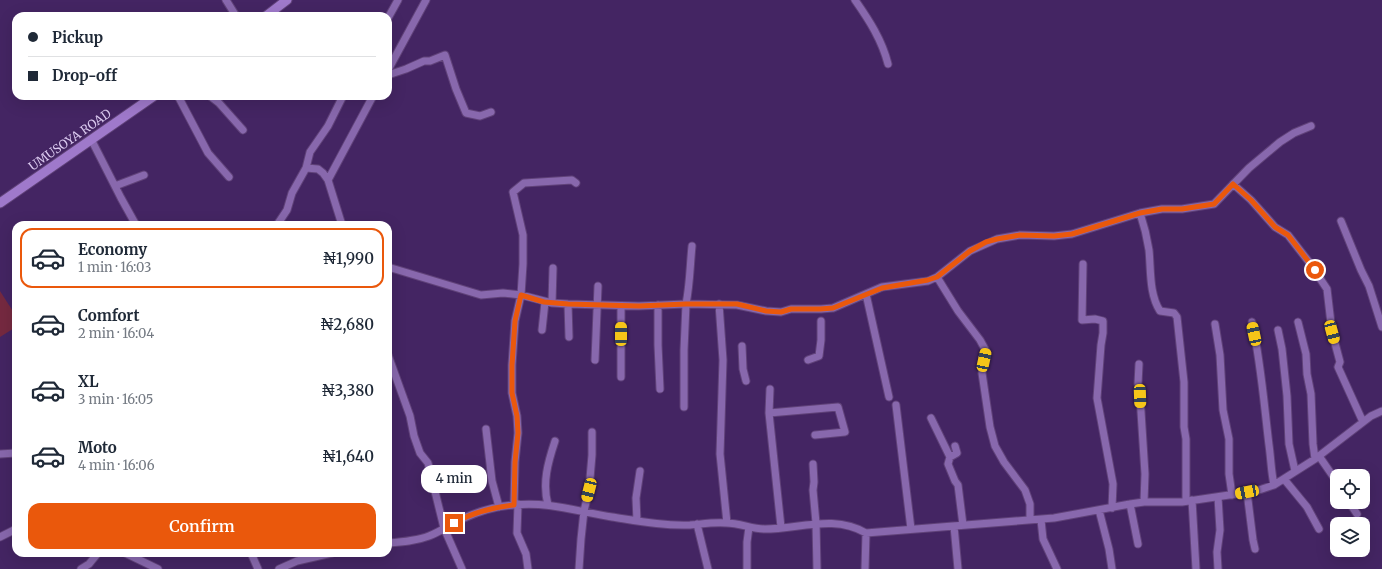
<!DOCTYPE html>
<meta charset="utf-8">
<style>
body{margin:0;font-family:Merriweather,serif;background:#f6f6f7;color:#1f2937;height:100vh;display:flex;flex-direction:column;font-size:15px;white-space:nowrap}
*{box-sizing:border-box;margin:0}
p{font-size:13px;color:#747a83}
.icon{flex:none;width:22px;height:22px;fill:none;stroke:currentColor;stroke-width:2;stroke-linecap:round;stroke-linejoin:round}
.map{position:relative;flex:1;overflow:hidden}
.drawer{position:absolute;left:12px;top:221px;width:380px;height:336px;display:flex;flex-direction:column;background:#fff;border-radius:12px;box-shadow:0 4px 16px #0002}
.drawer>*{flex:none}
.guide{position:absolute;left:12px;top:12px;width:380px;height:88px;border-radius:12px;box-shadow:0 4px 16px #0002;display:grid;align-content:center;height:88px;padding:0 16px;background:#fff}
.controls{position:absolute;left:1330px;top:469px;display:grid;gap:8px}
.controls a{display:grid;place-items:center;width:40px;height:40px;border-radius:8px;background:#fff;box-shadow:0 4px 16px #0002;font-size:20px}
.end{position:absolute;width:18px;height:18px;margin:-9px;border:5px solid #ea580c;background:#fff;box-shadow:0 0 0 2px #fff}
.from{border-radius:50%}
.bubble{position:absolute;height:28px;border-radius:12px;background:#fff;box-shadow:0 4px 16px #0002;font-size:13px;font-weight:600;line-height:28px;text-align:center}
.car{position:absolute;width:12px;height:24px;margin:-12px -6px;border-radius:5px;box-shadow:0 0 3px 1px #0007;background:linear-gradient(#f5c518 24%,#345 0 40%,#f5c518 0 76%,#345 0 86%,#f5c518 0)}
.guide b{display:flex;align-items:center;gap:14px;height:38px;font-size:15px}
.guide b+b{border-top:1px solid #e0e1e3}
.guide i{width:10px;height:10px;background:#1f2937}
ul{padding:7px 0 0;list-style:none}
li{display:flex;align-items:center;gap:12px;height:60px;margin:0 8px 6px;padding:0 8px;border:2px solid transparent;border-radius:12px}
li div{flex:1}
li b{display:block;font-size:15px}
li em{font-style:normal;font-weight:600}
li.current{border-color:#ea580c}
li>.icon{width:36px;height:36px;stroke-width:1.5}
.action{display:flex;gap:8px;margin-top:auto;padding:8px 16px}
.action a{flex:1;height:46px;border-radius:12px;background:#ea580c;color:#fff;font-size:16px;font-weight:600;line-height:46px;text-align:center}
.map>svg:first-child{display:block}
.green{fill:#752940}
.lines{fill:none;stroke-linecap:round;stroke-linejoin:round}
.minor-casing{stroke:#604279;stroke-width:9}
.major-casing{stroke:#604279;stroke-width:11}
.minor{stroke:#8868ad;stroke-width:7}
.major{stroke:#9f79cb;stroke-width:9}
.route{stroke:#ea580c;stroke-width:5}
.labels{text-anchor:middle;stroke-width:3;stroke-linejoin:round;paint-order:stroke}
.street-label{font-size:12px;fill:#dac9ef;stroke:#442563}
</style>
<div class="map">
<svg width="1382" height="569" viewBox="0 0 1382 569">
<rect width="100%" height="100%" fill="#442563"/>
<!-- green -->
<path class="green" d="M0 291 16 316V327L0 337Z"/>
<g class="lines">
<defs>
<path id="minor" d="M226 0 236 16
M855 0C869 20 882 40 888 64
M388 18 398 0
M388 70 426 0
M388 75 406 69 424 61H430L445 55 456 89 466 113 480 116 491 112
M178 96 208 153 229 177
M210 96 219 103 243 130
M91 139 121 198 136 225
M306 168 318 169 323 173 328 180 342 225
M328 180 373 96
M1233 184 1251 200 1275 227 1288 235 1309 262 1327 289 1332 332 1340 362 1338 367 1363 422
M115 186 144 175
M1140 213C1144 225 1147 237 1149 250 1151 270 1149 294 1160 311L1174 313 1177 317 1184 382V427L1186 439V501
M1341 221 1361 270 1369 286 1382 327
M277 225 287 210 292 193 306 168 310 152 328 126 343 96
M1083 264 1082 320 1095 319 1103 321V333L1101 345 1097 398 1113 484 1112 508
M388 267 481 295 503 293 521 295 552 303 568 304 639 306 686 304C690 284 690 265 692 246
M937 277 958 311 980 340 986 351 982 373 990 427 995 446 1004 462 1025 490 1030 504V520
M866 294 889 397
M552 303 553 268
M568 304 569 337
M719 304 723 360 720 454 727 523
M658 305V345L660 389
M621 306V377
M1252 322C1261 363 1264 404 1269 445 1271 459 1271 471 1274 485
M1298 322 1306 354 1307 374 1311 394 1313 444 1315 459
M1215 324 1220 355 1223 410 1229 439V474L1232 495
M542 330 545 302
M1278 330 1282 349 1287 396 1289 444 1295 471
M742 346 743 369 746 381
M388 355 410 416 414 436 420 453 428 463 444 528 462 569
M595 360 598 286
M808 360 819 356 821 340V321
M1139 364 1138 384 1140 396 1145 474 1144 502
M770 389 769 413 781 527
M896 405 911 529
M684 407V350L686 304 737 305 766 311 781 312 791 309H821L833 308 882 287 928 281 937 277 970 251 997 239 1020 235 1054 236 1072 234 1140 213 1162 209H1182L1214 204 1249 168 1280 142 1294 133 1311 126
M769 413 838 407 845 432 815 435
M931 418 950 457 948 464 955 481 958 485 963 525
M486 429 492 481 499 507
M0 454 16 453
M1319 456 1337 482
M950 457 957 453 955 446
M813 464 814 482 813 490 816 523 817 569
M1284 479 1307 507 1319 529
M1247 492 1253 540 1255 549
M1192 500 1196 569
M1349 502 1357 514
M518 504 517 533 526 554 528 569
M1130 504 1138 544
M514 505 515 462 518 433 517 416 512 393V365L515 321 521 295 523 264V235L513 192 524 183 572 180 576 183
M548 505C542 483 548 462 555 441
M1099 510 1109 549 1112 569
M1041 520 1043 539 1057 569
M637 521 636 498 640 471
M697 524 708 569
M954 526 958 569
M0 537 16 529
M388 543C402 542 416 541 429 536 442 531 452 523 464 518 480 511 497 506 514 505 548 501 579 512 612 517 638 521 664 526 690 525 702 524 714 522 726 523 740 523 752 529 765 529 799 529 834 514 866 533L1054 518 1130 504 1144 502H1182L1256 491 1274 485 1315 459 1371 416 1382 411
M125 553 158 569
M251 553 258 569
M81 569 89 564 98 553
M279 569 297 561 332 553
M579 569 581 539 584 511 589 490 592 455V432
M747 569V542L749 527
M865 569 866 533
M1218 569 1217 552 1220 530 1218 497"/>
<path id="major" d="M266 16 287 0
M0 203 154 96"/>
</defs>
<!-- minor casing -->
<use href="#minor" class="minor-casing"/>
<!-- major casing -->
<use href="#major" class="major-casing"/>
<!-- minor -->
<use href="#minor" class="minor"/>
<!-- major -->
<use href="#major" class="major"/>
</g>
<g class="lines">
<!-- route -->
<path class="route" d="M454 523C472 513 494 507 514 505L515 462 518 433 517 416 512 393V365L515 321 521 295 544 302 568 304 639 306 686 304H737L766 311 781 312 791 309H820L833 308 882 288 928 280 937 277 970 251 986 242 997 239 1020 235 1054 236 1072 234 1140 213 1162 209H1182L1214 204 1233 184 1251 200 1275 227 1288 235 1315 270"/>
</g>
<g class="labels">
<!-- street labels -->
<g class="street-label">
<text transform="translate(70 140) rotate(-35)" y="4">UMUSOYA ROAD</text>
</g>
</g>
</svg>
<div class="controls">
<a><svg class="icon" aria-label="locate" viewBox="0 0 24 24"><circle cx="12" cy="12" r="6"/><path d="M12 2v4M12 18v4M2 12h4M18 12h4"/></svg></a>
<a><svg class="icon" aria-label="layers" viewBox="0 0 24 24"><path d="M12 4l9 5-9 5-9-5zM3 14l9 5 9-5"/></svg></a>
</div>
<i class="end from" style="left:1315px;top:270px"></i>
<i class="end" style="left:454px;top:523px"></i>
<div class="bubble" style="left:421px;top:465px;width:66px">4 min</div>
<i class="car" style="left:1332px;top:332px;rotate:165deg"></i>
<i class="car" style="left:621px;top:334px;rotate:0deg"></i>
<i class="car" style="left:1254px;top:334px;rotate:348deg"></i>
<i class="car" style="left:984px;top:360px;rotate:12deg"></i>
<i class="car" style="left:1140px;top:396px;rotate:178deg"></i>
<i class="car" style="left:589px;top:490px;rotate:194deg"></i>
<i class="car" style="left:1247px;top:492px;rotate:259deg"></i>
<div class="guide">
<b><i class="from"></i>Pickup</b>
<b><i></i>Drop-off</b>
</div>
<section class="drawer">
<ul>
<li class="current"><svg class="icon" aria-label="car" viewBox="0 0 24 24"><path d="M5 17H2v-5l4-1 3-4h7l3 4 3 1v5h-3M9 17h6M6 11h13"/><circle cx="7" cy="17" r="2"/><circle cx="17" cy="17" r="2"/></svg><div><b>Economy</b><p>1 min · 16:03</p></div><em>₦1,990</em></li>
<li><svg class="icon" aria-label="car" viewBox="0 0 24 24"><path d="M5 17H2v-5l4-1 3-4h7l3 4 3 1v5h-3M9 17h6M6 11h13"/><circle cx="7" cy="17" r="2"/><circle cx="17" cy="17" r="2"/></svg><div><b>Comfort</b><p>2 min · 16:04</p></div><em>₦2,680</em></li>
<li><svg class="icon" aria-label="car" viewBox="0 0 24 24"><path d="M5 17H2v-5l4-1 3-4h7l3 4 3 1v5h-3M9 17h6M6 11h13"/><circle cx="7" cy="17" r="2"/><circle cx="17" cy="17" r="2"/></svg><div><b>XL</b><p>3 min · 16:05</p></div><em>₦3,380</em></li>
<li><svg class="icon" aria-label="car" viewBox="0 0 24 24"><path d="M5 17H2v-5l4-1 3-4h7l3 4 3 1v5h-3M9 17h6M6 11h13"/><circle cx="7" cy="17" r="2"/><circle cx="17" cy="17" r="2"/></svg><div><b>Moto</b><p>4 min · 16:06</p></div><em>₦1,640</em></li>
</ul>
<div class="action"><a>Confirm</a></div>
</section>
</div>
